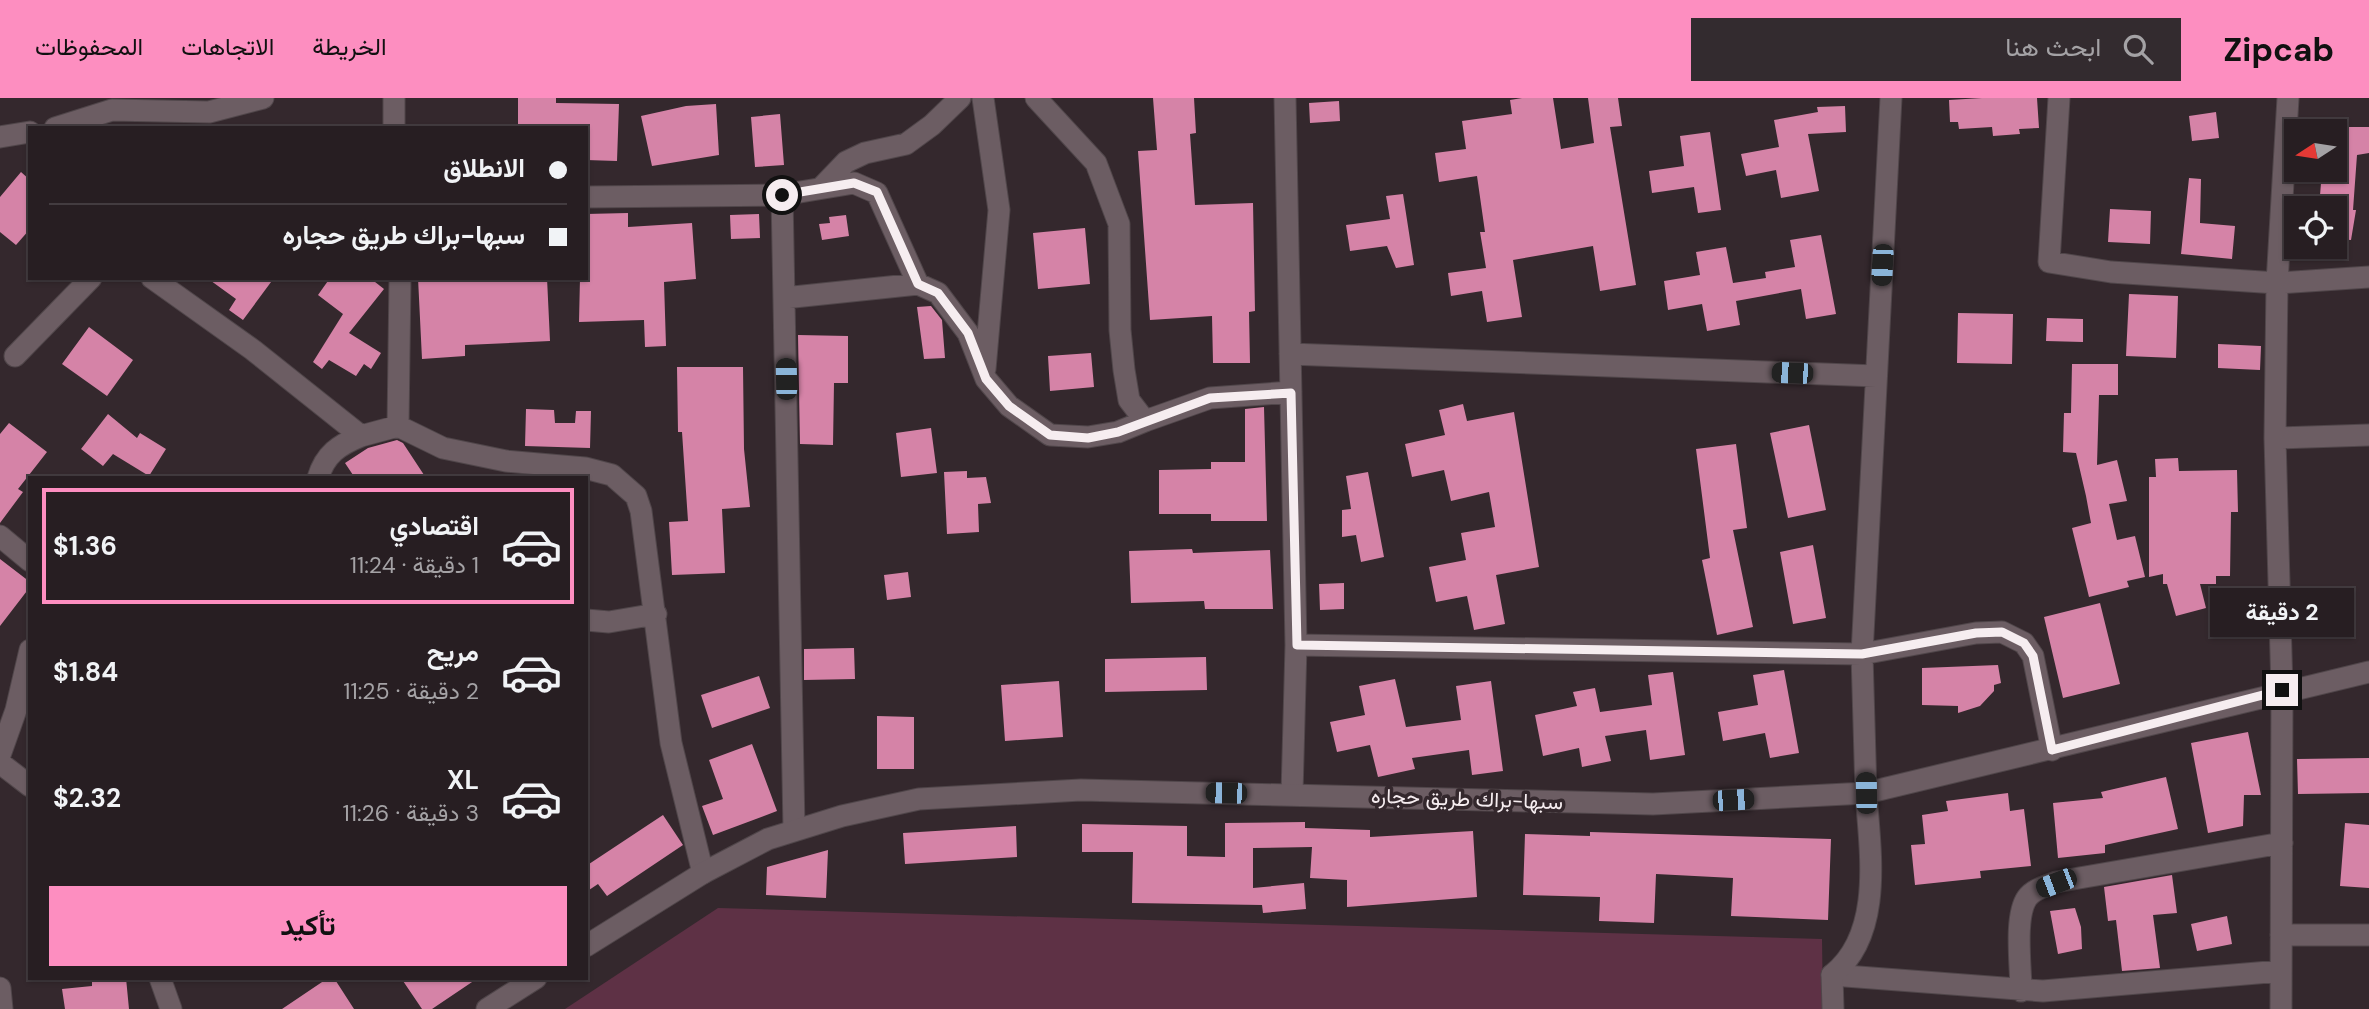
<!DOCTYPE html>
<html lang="ar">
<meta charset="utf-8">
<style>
body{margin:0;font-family:"DM Sans",Vazirmatn,sans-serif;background:#332b2f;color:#f1f3f6;direction:rtl;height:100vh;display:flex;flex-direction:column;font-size:26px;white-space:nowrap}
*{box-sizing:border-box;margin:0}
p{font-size:23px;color:#a4a2a5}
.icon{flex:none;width:38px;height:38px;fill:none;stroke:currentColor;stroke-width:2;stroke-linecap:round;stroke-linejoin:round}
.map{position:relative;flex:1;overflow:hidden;direction:ltr}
.sheet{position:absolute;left:28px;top:378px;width:560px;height:504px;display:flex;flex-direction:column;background:#271e22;border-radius:0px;box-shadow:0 2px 5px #0004,0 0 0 2px #433c40;direction:rtl}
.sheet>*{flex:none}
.guide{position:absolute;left:28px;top:28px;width:560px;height:154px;border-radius:0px;box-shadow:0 2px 5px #0004,0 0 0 2px #433c40;direction:rtl;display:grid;align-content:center;height:154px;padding:0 21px;background:#271e22}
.needle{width:46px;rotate:258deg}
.tools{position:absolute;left:2284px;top:21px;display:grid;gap:14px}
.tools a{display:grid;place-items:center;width:63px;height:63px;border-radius:0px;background:#271e22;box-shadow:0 2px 5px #0004,0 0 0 2px #433c40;font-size:35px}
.end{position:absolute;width:32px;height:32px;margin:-16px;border:9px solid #f6edf0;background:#111;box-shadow:0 0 0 4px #111}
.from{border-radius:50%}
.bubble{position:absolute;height:49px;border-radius:0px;background:#271e22;box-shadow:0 2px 5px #0004,0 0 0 2px #433c40;font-size:23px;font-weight:700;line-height:49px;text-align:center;direction:rtl}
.car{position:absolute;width:21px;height:42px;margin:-21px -10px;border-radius:9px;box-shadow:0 0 5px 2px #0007;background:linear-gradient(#222 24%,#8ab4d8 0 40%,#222 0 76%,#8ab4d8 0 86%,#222 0)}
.guide b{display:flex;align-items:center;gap:24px;height:66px;font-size:26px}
.guide b+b{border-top:2px solid #433c40}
.guide i{width:18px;height:18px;background:#f1f3f6}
ul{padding:12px 0 0;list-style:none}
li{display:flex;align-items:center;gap:21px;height:116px;margin:0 14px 10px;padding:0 7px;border:4px solid transparent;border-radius:0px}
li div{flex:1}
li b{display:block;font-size:26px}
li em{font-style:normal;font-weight:700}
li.active{border-color:#fd8ec0}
li>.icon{width:63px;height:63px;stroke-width:1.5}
.cta{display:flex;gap:14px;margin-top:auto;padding:14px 21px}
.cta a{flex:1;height:80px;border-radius:0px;background:#fd8ec0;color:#111;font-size:28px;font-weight:700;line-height:80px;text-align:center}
header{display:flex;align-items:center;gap:42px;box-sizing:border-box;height:98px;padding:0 35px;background:#fd8ec0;color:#111}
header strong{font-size:33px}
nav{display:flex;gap:38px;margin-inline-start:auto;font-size:24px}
.search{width:490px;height:63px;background:#332b2f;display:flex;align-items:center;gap:18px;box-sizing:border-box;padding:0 24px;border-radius:0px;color:#a4a2a5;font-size:26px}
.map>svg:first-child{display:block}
.green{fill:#5e3145}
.building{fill:#d583a7}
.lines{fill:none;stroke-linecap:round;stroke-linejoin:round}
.minor-casing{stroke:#50464a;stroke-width:23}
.tertiary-casing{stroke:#50464a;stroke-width:23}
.secondary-casing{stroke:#50464a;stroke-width:23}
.minor{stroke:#6c5d63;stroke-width:21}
.tertiary{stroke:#6c5d63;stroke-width:21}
.secondary{stroke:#6c5d63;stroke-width:21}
.route{stroke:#f6edf0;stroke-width:9}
.labels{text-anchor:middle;stroke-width:7;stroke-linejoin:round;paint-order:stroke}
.street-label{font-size:21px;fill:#f6edf0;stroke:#34282d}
</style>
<header>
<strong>Zipcab</strong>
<div class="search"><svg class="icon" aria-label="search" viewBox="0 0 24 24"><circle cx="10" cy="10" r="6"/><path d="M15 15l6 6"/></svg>ابحث هنا</div>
<nav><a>الخريطة</a><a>الاتجاهات</a><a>المحفوظات</a></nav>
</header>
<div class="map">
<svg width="2369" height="911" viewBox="0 0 2369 911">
<rect width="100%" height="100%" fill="#34282d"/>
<!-- green -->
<path class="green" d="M718 810 1822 841 1823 911H565Z"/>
<!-- building -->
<path class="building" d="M518 0H556V5L619 6 617 63 586 62V30H518Z
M1153 0H1194L1196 35 1190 36 1195 107 1253 105 1255 213 1249 214 1250 265H1213L1212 218 1150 222 1138 53 1157 52Z
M1522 0H1553L1561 51 1594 45 1588 0H1618L1622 28 1610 29 1636 187 1600 193 1593 148 1513 162 1522 219 1487 224 1482 193 1451 198 1448 175 1486 170 1480 134H1485L1477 78 1439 84 1435 55 1466 51 1462 23 1512 16 1510 2Z
M1982 0H2037L2039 30 2019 31 2020 36 1993 38 1992 29 1959 31 1958 24H1950L1949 2Z
M1339 3 1340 23 1310 25 1309 5Z
M716 6 719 57 652 68 641 18 686 8Z
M1845 8 1846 34 1808 36 1819 93 1781 100 1776 72 1746 78 1741 56 1779 49 1774 22 1818 14 1817 9Z
M2216 14 2219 40 2192 43 2189 18Z
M780 16 784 67 755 69 751 19Z
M2340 29H2369V55L2357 57 2353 112H2356L2351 142 2334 141V110H2319L2321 85 2331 86V76H2340Z
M1710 34 1721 112 1698 115 1694 89 1652 95 1649 73 1684 68 1680 38Z
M21 74 30 82V131L16 147 0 134V99Z
M2189 80 2201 81 2200 125 2235 128 2232 161 2181 156Z
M1403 96 1414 167 1396 170 1387 148 1350 153 1346 127 1390 121 1386 98Z
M2110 111 2151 113 2150 146 2108 144Z
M628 115V129L692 125 696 181 664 184 666 248 645 249 644 222 579 224 580 180H586V116Z
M759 116 760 140 731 141 730 117Z
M846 117 849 138 822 142 819 126 830 125 829 119Z
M1085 130 1090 186 1038 191 1033 135Z
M1821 137 1836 216 1806 221 1801 191 1736 203 1740 227 1707 233 1702 206 1668 212 1664 183 1700 177 1696 154 1726 149 1733 185 1766 180 1765 174 1795 169 1790 142Z
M207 180H274L243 222 229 212 236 201Z
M330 180H370L384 191 349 235 381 255 371 271 364 266 356 278 329 262 322 271 313 264 343 216 318 197Z
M418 180H547L550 243 465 247V258L422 261Z
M2129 196 2178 198 2176 260 2126 258Z
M931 208 942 222 945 260 924 261 917 209Z
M1958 215 2013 216 2012 266 1957 265Z
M2047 220 2083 221V244L2046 243Z
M89 229 133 262 107 298 62 266Z
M798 237 848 238V285H834L833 347 800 346Z
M2218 246 2261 248 2260 272 2218 270Z
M1091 255 1094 289 1050 293 1048 258Z
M2072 266H2118V297H2099L2097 367 2117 362 2127 403 2109 406 2117 442 2135 438 2145 479 2127 483 2129 489 2089 499 2072 430 2091 425 2086 398 2076 355 2063 354 2064 315H2071Z
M677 269H743L744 351 750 409 722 411 725 475 672 477 669 424 688 423 682 334H678Z
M1463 306 1467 323 1514 314 1539 469 1496 477 1505 526 1474 532 1467 498 1436 504 1429 469 1466 462 1461 435 1495 429 1489 394 1451 403 1444 372 1412 379 1405 346 1445 337 1439 312Z
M1264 309 1267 423H1211V416H1159V372L1211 371V364H1245V311Z
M526 311 554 312 555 325H575L576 313H591L590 350 525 348Z
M108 316 137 340 140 335 166 351 149 378 113 356 103 368 81 351Z
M9 325 47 354 18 391 23 394 0 425V336Z
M1809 327 1826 412 1788 420 1770 335Z
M931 330 937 375 901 379 896 335Z
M397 342 403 345 426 380H355L345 365 368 350Z
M1736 346 1747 430 1733 432 1753 529 1717 537 1702 462 1710 460 1696 351Z
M2178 360 2179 373 2237 372 2238 414H2231L2230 478H2216V486H2200L2206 510 2176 518 2167 486H2163V476L2149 479V379H2156L2155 361Z
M967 373V380L986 379 991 405 978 406 979 434 947 436 944 374Z
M1368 374 1384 459 1361 464 1356 437 1342 439V412L1351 411 1346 378Z
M1813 447 1826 520 1793 526 1780 454Z
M1192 451 1193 455 1270 452 1273 511H1205L1204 503 1131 505 1129 453Z
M0 461 30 484V489L0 528Z
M908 474 911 499 887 502 884 477Z
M1344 485V511L1320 512 1319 486Z
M2100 505 2120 586 2063 600 2044 519Z
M854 550 855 581 804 582V551Z
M1206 559 1207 592 1105 594V561Z
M1998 567 2001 585 1994 587V593L1980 608 1958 615V608L1922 607V570Z
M1784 572 1799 655 1770 660 1765 635 1723 643 1718 614 1758 607 1753 577Z
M1673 574 1685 657 1650 662 1646 632 1605 638 1611 663 1582 669 1579 650 1543 658 1535 617 1577 608 1573 594 1595 590 1600 614 1652 607 1648 577Z
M759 578 770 610 712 630 701 597Z
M1395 581 1406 629 1461 622 1456 588 1491 583 1503 673 1472 677 1469 652 1412 660 1415 671 1378 679 1370 647 1337 654 1330 624 1365 617 1359 588Z
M1059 583 1063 639 1005 643 1001 587Z
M877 618 914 619V671H877Z
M2248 634 2261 697H2244L2243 728 2208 735 2191 645Z
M752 646 777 713 713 737 702 708 723 701 709 662Z
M2369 660V695L2298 696 2297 661Z
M2166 679 2178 731 2105 747V755L2058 760 2053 705 2103 700 2101 694Z
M2008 695 2010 713 2024 711 2031 768 1980 773 1981 780 1915 787 1911 747 1925 746 1922 717 1948 713 1946 703Z
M663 717 683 747 607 798 598 786 586 794V768Z
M1305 724V730L1370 732V739L1473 733 1477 799 1347 809V782L1310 780 1312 749 1253 750V790L1304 785 1306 811 1263 815 1262 807 1132 805 1133 754H1082V726L1187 728V758L1225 759V725Z
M2345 725 2369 727V790L2340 788Z
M1016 728 1017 759 905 766 903 735Z
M1590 734 1831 741 1828 822 1731 818 1733 780 1656 776 1654 825 1599 823 1600 799 1523 797 1525 736 1590 738Z
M828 752 826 800 766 797 767 769Z
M2172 777 2177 815 2153 817 2160 870 2122 873 2116 822 2108 823 2104 789Z
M2075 810 2081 829 2082 851 2058 856 2050 813Z
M2227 818 2232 846 2197 853 2191 826Z
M92 880H126L129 911H65L62 891 92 888Z
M328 880H334L354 911H282Z
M401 880H478L432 911H422Z"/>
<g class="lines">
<defs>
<path id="minor" d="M394 0V30
M983 0 999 112 985 271
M1036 0 1096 65 1119 126 1120 232 1124 272 1129 302 1145 323 1210 300 1291 294
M1285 0 1296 547 1292 696
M2059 0 2049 164 2111 174 2277 185 2275 340 2282 592 2281 911
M2288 0 2277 185 2369 179
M55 30 112 12 209 14 263 0
M0 39 30 34
M823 88 846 64 865 55 906 46 932 27 960 0
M782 97 794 731
M586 99 782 97 854 85 877 95 918 186
M152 180 253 252 361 338 398 328 443 350 506 363 585 370 612 377 636 398 641 413 671 645 703 775
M784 200 918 186 938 195 968 235 986 281 1009 308 1050 337 1088 339 1118 334 1145 323
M1290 256 1876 278
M15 258 91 180
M398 328 400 180
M2275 340 2369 337
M318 380C325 356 339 347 361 338
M0 438 30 463
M586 522 609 524 656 516
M1296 547 1862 556 1976 535 2002 534 2024 545 2033 558 2052 652
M0 657 16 612 30 552
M0 665 30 688
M1866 695 1862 556 1891 0
M2281 837H2369
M1832 877 2043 893 2281 873
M160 880 171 911
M0 890 2 911
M2021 893C2021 869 2014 819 2027 800 2033 791 2047 788 2056 784L2282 745"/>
<path id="tertiary" d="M1833 911 1832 877C1884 836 1870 753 1866 695"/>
<path id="secondary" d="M586 848 703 775 768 741 842 718 919 701 1081 692 1653 706 1866 695 2369 574
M487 911 536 880"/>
</defs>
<!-- minor casing -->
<use href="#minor" class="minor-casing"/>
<!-- tertiary casing -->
<use href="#tertiary" class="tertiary-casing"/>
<!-- secondary casing -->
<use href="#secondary" class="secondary-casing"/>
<!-- minor -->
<use href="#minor" class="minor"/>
<!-- tertiary -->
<use href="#tertiary" class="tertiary"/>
<!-- secondary -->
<use href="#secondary" class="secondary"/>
</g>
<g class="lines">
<!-- route -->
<path class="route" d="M782 97 854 85 877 94 918 186 938 195 968 235 986 281 1009 308 1050 337 1088 340 1118 334 1210 300 1291 295 1297 547 1862 556 1976 535 2002 534 2024 545 2033 558 2052 652 2282 592"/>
</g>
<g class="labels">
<!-- street labels -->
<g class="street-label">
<text transform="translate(1467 701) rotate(2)" y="7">سبها-براك طريق حجاره</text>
</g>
</g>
</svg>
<div class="tools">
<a><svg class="needle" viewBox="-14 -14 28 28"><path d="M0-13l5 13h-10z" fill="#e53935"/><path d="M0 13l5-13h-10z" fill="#a4a2a5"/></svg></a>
<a><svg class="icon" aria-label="locate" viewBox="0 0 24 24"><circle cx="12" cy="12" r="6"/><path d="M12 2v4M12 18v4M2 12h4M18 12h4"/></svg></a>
</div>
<i class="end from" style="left:782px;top:97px"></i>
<i class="end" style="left:2282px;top:592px"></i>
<div class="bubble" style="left:2210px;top:490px;width:144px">2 دقيقة</div>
<i class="car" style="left:1882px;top:167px;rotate:183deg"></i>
<i class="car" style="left:1792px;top:275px;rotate:272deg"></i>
<i class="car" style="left:786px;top:281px;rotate:359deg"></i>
<i class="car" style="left:1226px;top:695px;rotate:271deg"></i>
<i class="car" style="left:1866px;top:695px;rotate:359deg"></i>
<i class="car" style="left:1733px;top:702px;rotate:87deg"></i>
<i class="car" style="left:2056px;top:785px;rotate:249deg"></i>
<div class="guide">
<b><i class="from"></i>الانطلاق</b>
<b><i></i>سبها-براك طريق حجاره</b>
</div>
<section class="sheet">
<ul>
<li class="active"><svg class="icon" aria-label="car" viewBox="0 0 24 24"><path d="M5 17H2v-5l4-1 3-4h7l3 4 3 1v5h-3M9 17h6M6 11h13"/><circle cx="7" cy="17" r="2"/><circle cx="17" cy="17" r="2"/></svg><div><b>اقتصادي</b><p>1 دقيقة · 11:24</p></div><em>$1.36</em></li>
<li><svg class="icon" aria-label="car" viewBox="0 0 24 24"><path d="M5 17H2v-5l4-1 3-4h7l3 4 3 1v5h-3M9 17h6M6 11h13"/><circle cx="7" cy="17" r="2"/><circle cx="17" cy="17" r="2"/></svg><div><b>مريح</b><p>2 دقيقة · 11:25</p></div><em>$1.84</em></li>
<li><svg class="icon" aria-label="car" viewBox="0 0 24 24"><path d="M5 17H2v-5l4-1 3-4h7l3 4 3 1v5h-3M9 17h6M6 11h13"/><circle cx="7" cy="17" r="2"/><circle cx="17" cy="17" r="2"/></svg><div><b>XL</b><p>3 دقيقة · 11:26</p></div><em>$2.32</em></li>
</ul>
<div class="cta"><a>تأكيد</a></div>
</section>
</div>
